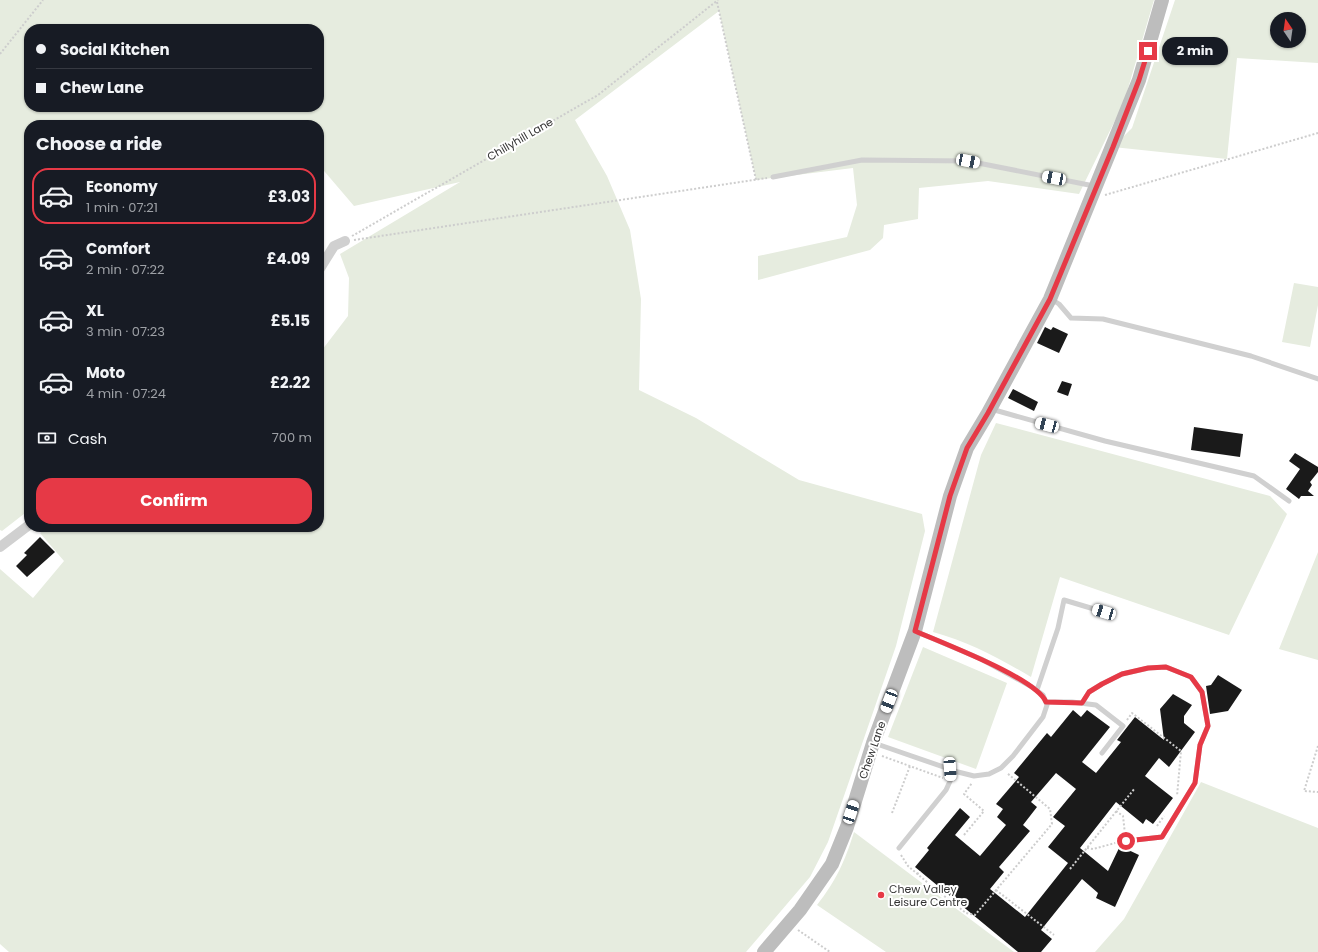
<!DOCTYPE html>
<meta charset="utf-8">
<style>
body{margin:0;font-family:Poppins,sans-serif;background:#242831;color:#f1f3f6;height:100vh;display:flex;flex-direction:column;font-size:15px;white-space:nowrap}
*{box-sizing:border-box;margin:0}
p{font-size:13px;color:#9ea1a6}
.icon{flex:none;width:22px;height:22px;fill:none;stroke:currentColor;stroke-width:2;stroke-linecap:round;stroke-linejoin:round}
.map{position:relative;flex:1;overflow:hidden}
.drawer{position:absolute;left:24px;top:120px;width:300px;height:412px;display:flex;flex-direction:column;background:#171b24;border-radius:16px;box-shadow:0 1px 3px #0004}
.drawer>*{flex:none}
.guide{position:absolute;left:24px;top:24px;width:300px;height:88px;border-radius:16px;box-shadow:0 1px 3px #0004;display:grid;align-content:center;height:88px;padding:0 12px;background:#171b24}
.needle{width:26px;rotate:347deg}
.fabs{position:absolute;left:1270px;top:12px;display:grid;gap:8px}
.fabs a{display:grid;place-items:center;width:36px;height:36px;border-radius:50%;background:#171b24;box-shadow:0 1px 3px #0004;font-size:20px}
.end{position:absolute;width:18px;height:18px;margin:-9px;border:5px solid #e63946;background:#fff;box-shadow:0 0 0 2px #fff}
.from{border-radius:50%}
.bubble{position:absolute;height:28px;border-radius:14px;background:#171b24;box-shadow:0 1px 3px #0004;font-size:13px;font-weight:700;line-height:28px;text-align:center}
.car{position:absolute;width:12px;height:24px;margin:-12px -6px;border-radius:5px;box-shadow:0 0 3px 1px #0007;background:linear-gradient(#fff 24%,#345 0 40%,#fff 0 76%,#345 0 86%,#fff 0)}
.guide b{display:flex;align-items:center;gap:14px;height:38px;font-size:15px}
.guide b+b{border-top:1px solid #363941}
.guide i{width:10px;height:10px;background:#f1f3f6}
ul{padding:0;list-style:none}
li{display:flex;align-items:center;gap:12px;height:56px;margin:0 8px 6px;padding:0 4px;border:2px solid transparent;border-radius:16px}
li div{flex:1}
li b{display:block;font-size:15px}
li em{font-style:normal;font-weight:700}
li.selected{border-color:#e63946}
li>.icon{width:36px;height:36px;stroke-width:1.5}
h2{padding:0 12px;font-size:18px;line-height:48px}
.pay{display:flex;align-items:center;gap:10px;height:44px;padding:0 12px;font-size:15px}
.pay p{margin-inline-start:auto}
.action{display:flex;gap:8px;margin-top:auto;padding:8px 12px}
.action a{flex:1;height:46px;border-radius:16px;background:#e63946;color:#fff;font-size:16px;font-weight:700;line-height:46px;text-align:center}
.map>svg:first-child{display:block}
.green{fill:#e6ecdf;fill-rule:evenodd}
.building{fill:#1a1a1a;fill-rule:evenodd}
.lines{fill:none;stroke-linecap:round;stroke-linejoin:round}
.path{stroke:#cdcdcd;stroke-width:2;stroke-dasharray:2 2;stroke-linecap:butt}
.lane{stroke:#d0d0d0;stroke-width:5}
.street{stroke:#d0d0d0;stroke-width:10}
.secondary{stroke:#bdbdbd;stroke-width:14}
.route{stroke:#e63946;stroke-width:5}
.poi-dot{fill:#e63946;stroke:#fff;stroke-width:1.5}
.labels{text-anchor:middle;stroke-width:4;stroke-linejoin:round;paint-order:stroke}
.street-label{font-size:11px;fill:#333;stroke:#fff}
.poi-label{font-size:11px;fill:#333;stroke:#fff;text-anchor:start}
</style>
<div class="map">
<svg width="1318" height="952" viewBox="0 0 1318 952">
<rect width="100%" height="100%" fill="#fff"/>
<!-- green -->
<path class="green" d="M0 0H1154L1124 102 1079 194 988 181 919 188 918 219 884 225 883 238 870 250 758 280V256L847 237 857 205 853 168 756 180 719 11 575 120 607 176 630 230 641 299 639 390 696 418 799 480 922 514 925 531 896 646 828 842 810 877 746 952H9L0 944V569L33 598 64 561 40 533 48 527H319V354L348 316 349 278 340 254 460 182 354 206 319 165V125H29V510L2 531 0 530ZM29 29H319V107H29Z
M1175 0H1318V63L1237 58 1227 159 1113 147 1132 128ZM1277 19H1299V41H1277Z
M1294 283 1318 287V305L1310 347 1282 342Z
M996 423 1270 496 1287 514 1229 635 1060 577 1031 677C999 658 969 642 933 632L981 455Z
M1318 552V660L1279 649Z
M923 647 1007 683 976 769 888 737Z
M1201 782 1318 828V952H1095L1124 919Z
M854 832 1014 952H886L817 905C836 881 845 861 854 832Z"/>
<!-- building -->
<path class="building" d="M1045 327 1051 330 1053 327 1068 334 1059 353 1037 343Z
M1062 381 1072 384 1068 396 1057 392Z
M1013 389 1038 402 1034 411 1008 398Z
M1194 427 1243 434 1240 457 1191 450Z
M1295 453 1318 467V472L1310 482 1312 485 1308 491 1314 496H1301L1299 499 1286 489 1300 469 1289 461Z
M40 537 55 552 27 577 16 566 27 555 24 553Z
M1218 675 1242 690 1228 711 1210 714 1206 686 1211 685Z
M1173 694 1192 705 1184 716V723L1195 732 1169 767 1159 758 1145 776 1173 798 1153 824 1146 819 1143 824 1116 802 1080 848 1108 871 1120 846 1139 855 1115 907 1096 898 1098 893 1082 879 1041 930 1052 939 1041 952H1018L915 867 929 850 927 848 960 808 970 817 955 835 980 856 1006 825 997 817 1003 809 996 804 1019 777 1014 773 1047 733 1051 737 1073 710 1081 717 1087 710 1110 727 1082 762 1096 773 1121 742 1117 740 1135 717 1164 740 1160 709ZM1056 773 1076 789 1053 817 1065 826 1048 847 1068 863 1025 917 990 889 1004 872 999 867 1030 831 1023 825 1037 807 1031 802Z"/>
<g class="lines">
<!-- path -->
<path class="path" d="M717 2 756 180
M0 54 43 0
M1105 195 1318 133
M352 236 598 95 718 0
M354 240 767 178
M1127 720 1132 713 1181 751 1177 796
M1318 746 1304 791 1318 792
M882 756 943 778
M1116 811 1123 816 1125 834
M892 813 910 766
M1157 826 1164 816
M964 835 984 811 964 794 972 783
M1087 848 1093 849 1119 842
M901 855 908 866 934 888 966 913 975 915 1052 824 1050 809 1007 773
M1070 869 1135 788
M917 874 921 872
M996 890 1054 935
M798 930 830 952"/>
<!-- lane -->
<path class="lane" d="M773 177 862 160 968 161 1094 186
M1051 299 1059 304 1071 318 1103 319 1251 356 1318 379
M991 409 1105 441 1254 476 1289 501
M1037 690 1058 628 1064 600 1104 612
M1046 702H1072L1096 705 1123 726 1102 753
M1082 703 1089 692 1102 684 1122 674 1149 668 1166 667 1191 677 1202 692 1208 726 1200 745 1195 783 1162 837 1126 841
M874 743 958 772 974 776 989 774 1001 768 1013 756 1043 717 1047 705 1043 695 1032 687 981 659 915 631
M899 848 946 790 951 779 950 769"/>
<!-- street -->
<path class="street" d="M319 270 334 246 345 241
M0 547 29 525"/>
<!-- secondary -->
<path class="secondary" d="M764 952 800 910 832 864 847 827 873 743 915 631 950 496 967 448 988 413 1050 299 1139 80 1162 0"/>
</g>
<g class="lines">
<!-- route -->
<path class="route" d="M1126 841 1162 837 1195 783 1200 745 1208 726 1202 692 1191 677 1166 667 1148 668 1122 674 1102 684 1089 692 1082 703 1046 702C1036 678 942 643 915 631L950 496 967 448 988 413 1050 299 1113 147 1139 80 1148 51"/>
</g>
<!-- markers -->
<circle class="poi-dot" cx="881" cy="895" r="4"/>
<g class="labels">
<!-- street labels -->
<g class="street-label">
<text transform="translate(520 139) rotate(-30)" y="4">Chillyhill Lane</text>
<text transform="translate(872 750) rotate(-71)" y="4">Chew Lane</text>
</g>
<!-- poi labels -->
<g class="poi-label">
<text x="889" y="893">Chew Valley<tspan x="889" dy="13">Leisure Centre</tspan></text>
</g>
</g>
</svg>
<div class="fabs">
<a><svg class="needle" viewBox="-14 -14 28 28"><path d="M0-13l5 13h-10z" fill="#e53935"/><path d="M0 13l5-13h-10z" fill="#9ea1a6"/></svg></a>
</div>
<i class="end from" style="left:1126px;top:841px"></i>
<i class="end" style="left:1148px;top:51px"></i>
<div class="bubble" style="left:1162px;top:37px;width:66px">2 min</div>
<i class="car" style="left:968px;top:161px;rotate:101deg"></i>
<i class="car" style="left:1054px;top:178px;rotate:281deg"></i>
<i class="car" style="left:1047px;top:425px;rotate:285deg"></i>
<i class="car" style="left:1104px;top:612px;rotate:287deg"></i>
<i class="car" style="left:889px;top:701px;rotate:201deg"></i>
<i class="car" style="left:950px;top:769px;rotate:176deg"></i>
<i class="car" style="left:851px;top:812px;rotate:18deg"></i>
<div class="guide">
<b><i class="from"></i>Social Kitchen</b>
<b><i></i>Chew Lane</b>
</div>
<section class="drawer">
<h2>Choose a ride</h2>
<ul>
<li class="selected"><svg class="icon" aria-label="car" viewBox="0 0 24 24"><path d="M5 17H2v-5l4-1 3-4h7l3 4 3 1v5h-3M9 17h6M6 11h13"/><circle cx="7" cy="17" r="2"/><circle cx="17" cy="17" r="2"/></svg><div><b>Economy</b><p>1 min · 07:21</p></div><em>£3.03</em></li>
<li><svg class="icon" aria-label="car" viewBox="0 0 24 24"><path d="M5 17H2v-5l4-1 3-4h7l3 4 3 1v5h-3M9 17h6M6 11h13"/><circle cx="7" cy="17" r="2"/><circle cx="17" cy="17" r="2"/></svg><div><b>Comfort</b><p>2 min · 07:22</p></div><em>£4.09</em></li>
<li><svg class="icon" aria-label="car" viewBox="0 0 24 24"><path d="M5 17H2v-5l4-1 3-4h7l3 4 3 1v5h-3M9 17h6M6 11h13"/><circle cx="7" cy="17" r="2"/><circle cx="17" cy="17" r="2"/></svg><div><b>XL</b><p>3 min · 07:23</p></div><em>£5.15</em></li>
<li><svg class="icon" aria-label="car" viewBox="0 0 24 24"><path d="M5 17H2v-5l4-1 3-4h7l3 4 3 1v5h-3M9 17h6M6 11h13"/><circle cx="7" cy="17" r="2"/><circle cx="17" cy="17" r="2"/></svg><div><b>Moto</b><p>4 min · 07:24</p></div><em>£2.22</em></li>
</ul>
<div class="pay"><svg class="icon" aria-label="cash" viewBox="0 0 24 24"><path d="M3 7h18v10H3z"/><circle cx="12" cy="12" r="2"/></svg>Cash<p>700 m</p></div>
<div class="action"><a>Confirm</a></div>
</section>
</div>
